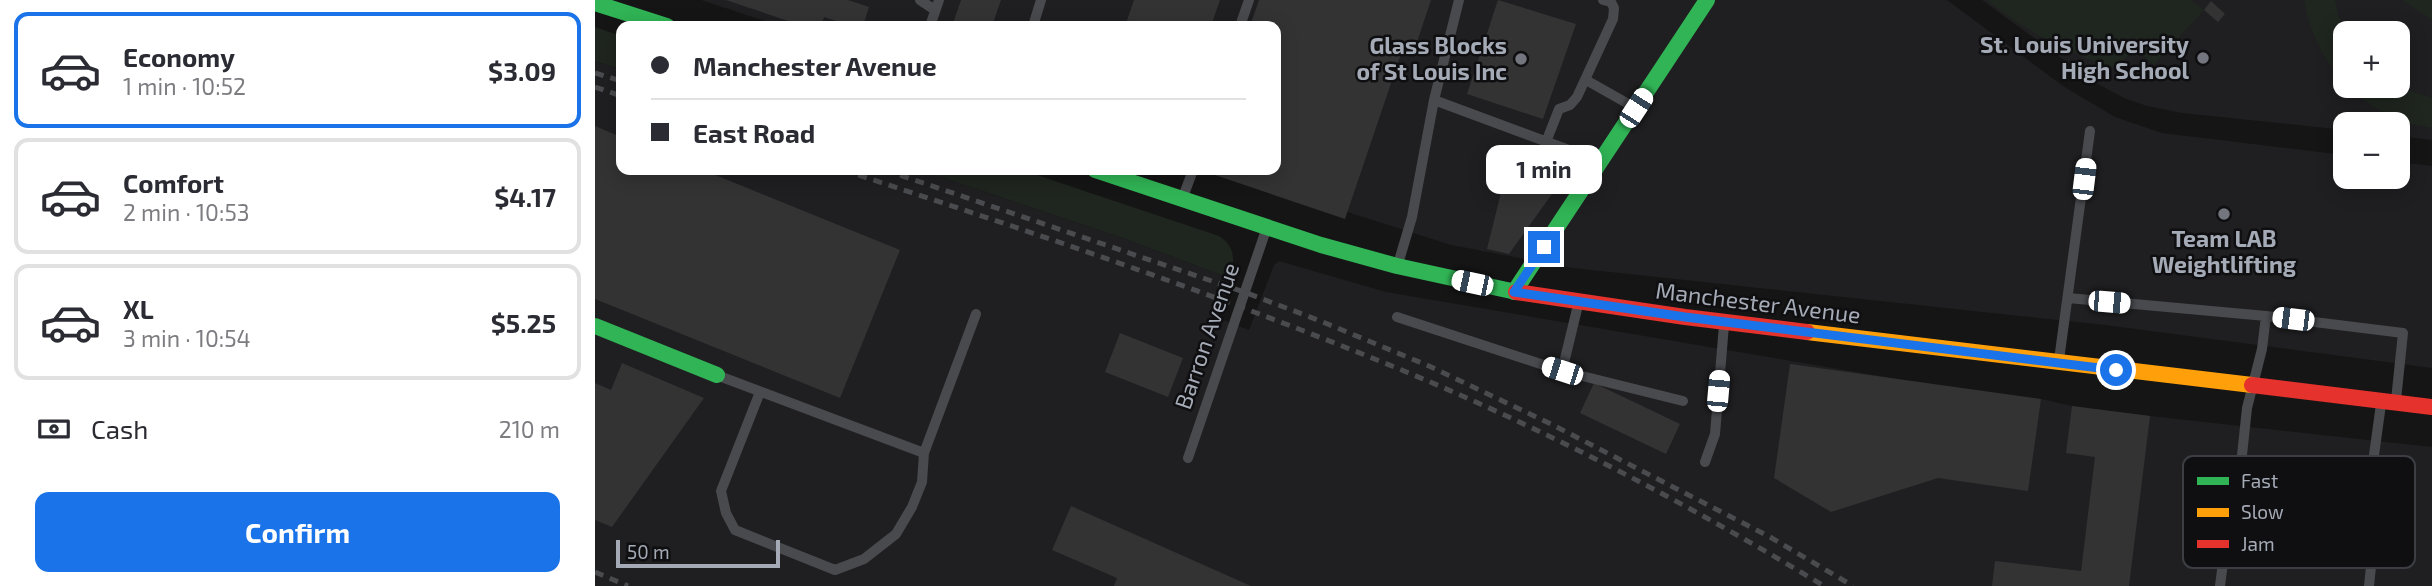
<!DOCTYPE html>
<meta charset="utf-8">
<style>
body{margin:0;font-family:"Exo 2",sans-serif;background:#f7f7f7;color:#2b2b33;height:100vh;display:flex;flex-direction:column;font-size:26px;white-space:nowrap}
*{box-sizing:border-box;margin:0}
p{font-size:23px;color:#7c7c81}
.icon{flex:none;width:38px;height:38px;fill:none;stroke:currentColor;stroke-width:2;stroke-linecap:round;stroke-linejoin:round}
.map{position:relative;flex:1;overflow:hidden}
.details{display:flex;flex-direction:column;background:#fff;width:595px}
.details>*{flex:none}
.top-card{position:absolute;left:21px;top:21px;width:665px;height:154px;border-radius:14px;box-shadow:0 4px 18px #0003;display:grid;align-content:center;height:154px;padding:0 35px;background:#fff}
.tools{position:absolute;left:1738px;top:21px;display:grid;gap:14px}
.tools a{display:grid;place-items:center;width:77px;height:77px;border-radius:14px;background:#fff;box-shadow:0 4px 18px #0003;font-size:35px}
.scale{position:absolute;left:21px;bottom:18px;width:164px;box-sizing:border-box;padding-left:7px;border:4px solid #a5abb6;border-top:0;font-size:19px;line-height:24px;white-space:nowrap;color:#a5abb6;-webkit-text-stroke:5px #0f0f11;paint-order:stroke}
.end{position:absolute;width:32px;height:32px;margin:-16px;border:9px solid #1a73e8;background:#fff;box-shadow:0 0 0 4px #fff}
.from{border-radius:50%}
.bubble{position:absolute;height:49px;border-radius:14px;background:#fff;box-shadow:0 4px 18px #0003;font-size:23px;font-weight:700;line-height:49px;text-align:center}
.car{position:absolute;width:21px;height:42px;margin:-21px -10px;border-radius:9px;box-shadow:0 0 5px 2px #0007;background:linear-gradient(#fff 24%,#345 0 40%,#fff 0 76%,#345 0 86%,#fff 0)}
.top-card b{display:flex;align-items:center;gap:24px;height:66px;font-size:26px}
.top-card b+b{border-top:2px solid #e1e1e2}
.top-card i{width:18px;height:18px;background:#2b2b33}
ul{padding:12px 0 0;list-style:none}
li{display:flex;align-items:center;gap:21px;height:116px;margin:0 14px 10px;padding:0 21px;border:4px solid #e1e1e2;border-radius:14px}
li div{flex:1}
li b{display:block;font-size:26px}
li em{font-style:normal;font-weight:700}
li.selected{border-color:#1a73e8}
li>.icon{width:63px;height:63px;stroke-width:1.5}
.pay{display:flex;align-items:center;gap:18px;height:77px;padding:0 35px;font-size:26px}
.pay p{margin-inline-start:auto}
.primary-button{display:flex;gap:14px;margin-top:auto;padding:14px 35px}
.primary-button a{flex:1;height:80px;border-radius:14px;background:#1a73e8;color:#fff;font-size:28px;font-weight:700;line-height:80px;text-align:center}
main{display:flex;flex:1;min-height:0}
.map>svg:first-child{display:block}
.built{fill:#1f1f21;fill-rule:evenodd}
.green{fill:#1f251f}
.building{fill:#333334}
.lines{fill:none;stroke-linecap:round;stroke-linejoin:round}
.lane{stroke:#494a4e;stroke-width:10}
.fast{stroke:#30b455;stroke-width:16}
.slow{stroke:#ff9f0a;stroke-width:16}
.jam{stroke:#e5322d;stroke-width:16}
.rail{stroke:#4a4b4e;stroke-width:5;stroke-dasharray:9 7;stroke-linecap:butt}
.route{stroke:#1a73e8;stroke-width:9}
.poi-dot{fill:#73767e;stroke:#0f0f11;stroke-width:2.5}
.labels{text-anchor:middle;stroke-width:5;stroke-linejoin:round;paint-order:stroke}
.poi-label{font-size:23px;font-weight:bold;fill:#a5abb6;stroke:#0f0f11;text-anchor:end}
.street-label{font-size:23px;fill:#a5abb6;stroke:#0f0f11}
.key{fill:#0f0f11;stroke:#3c3e43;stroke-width:2}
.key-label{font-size:19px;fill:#a5abb6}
</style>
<main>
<section class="details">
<ul>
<li class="selected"><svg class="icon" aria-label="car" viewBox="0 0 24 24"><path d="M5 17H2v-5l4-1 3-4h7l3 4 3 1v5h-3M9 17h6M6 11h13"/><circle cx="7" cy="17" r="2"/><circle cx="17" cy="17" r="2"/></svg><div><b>Economy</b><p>1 min · 10:52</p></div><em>$3.09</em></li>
<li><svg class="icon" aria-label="car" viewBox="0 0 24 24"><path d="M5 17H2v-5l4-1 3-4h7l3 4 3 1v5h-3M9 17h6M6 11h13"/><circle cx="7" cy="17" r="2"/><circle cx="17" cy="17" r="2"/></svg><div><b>Comfort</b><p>2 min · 10:53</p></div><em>$4.17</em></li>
<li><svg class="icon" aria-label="car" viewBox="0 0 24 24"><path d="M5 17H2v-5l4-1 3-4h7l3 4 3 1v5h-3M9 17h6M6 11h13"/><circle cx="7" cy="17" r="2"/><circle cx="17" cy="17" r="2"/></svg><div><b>XL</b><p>3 min · 10:54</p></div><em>$5.25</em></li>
</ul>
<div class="pay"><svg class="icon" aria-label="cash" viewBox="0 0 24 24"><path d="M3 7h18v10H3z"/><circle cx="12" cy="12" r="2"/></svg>Cash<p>210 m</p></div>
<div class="primary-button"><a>Confirm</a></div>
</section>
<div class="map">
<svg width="1837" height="586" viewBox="0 0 1837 586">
<rect width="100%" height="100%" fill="#151515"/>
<!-- built -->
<path class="built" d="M106 0H1352L1468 86 1520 117 1567 133 1750 155V177H1802L1803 162 1837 166V368L1510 325 978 268 856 245 621 170H681V26H185Z
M1387 0H1837V140L1803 136 1802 124H1750V130L1587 113 1552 106 1529 98 1499 82ZM1750 33H1802V86H1750Z
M0 61 26 69V170H325L525 237 637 279 623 318 654 330 679 265 684 261 791 292 1397 395 1446 399 1477 406 1555 416 1837 447V586H0Z"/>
<!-- green -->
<path class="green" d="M1392 0H1596L1609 10 1559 65 1540 49 1521 68C1478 56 1426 29 1392 0Z
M1709 0H1740L1743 14 1751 33 1750 83C1728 60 1714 31 1709 0Z
M1807 0H1837V20Z
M0 27 26 36V69L0 61Z
M1753 86H1802L1837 98V128C1804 123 1776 109 1753 86Z
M325 170H427L624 236C642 248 638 259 637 279L525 237Z"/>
<!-- building -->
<path class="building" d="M131 0H253L274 7 268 26H256L229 17 226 26H208Z
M366 0H406L397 26H357Z
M539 0H625L616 26H530Z
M664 0H836L819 51 808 48 750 219 605 170H681V26H655Z
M903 0 981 24 948 119 872 94Z
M1616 1 1630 14 1623 22 1609 10Z
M0 126 26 137V170H108L305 250 245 398 0 299Z
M913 164 957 194 914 254 892 249Z
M525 333 588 358 573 397 510 372Z
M27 363 109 398 17 527 0 520V383L16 390Z
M1195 364 1446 399 1433 491 1343 478 1236 512 1179 478Z
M999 383 1085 424 1071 454 985 413Z
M1477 406 1555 416 1534 586H1397L1400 561 1486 571 1500 457 1471 453Z
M476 506 656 586H519L522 578 457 550Z"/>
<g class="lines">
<!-- lane -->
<path class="lane" d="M325 0 340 10
M335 26 344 0
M438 26 446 0
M645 26 654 0
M991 80 1037 106
M839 100 1001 160
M951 142 964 109 975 105 982 97 1018 19 1019 8 1016 2 1008 0
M588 197 598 170
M803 264 817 217 839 100 864 0
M1473 298 1671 316 1808 333 1801 400
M983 305 967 371 1088 401
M802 317 967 371
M1464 360 1495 131
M124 376 329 453 381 314
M165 392 126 491 131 513 140 530 240 570 269 559 301 534 317 507 327 482 329 453
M593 458 671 230
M1110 462 1120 434 1129 325
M1625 586 1638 485 1647 455 1652 408 1667 349 1671 316
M1774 586 1781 518 1776 477 1786 404"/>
<!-- fast -->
<path class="fast" d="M0 3 72 26
M500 170 726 245 802 266 921 292
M919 292 1112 0
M0 326 122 375"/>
<!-- slow -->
<path class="slow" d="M1212 332 1657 385"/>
<!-- jam -->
<path class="jam" d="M921 292 1090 317 1212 332
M1657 385 1837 407"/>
<!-- rail -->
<path class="rail" d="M0 73 26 81
M0 87 26 96
M248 170C437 232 625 295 809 371 954 431 1095 505 1229 586
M290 170 649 292 723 320 834 366 956 424 1175 537 1258 586
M0 572 33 586"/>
</g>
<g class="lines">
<!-- route -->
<path class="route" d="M949 247 919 292 1090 317 1521 370"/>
</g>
<!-- markers -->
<g class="poi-dot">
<circle cx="1608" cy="58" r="7"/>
<circle cx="926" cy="59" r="7"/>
<circle cx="1629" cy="214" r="7"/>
</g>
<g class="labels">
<!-- poi labels -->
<g class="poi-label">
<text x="1594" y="53">St. Louis University<tspan x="1594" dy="26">High School</tspan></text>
<text x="912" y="54">Glass Blocks<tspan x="912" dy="26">of St Louis Inc</tspan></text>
<text x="1629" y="247" text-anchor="middle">Team LAB<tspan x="1629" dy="26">Weightlifting</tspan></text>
</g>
<!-- street labels -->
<g class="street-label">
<text transform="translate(1163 303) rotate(7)" y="8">Manchester Avenue</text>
<text transform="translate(612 336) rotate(-71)" y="8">Barron Avenue</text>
</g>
</g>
<!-- legend -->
<rect x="1588" y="456" width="232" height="112" rx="10" class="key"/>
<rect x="1602" y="477" width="32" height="8" fill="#30b455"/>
<rect x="1602" y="508" width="32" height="9" fill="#ff9f0a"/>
<rect x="1602" y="540" width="32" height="8" fill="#e5322d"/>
<g class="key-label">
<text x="1646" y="488">Fast</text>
<text x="1646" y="519">Slow</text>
<text x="1646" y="551">Jam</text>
</g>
</svg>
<div class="tools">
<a>+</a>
<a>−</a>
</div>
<div class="scale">50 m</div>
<i class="end from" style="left:1521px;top:370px"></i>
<i class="end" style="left:949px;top:247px"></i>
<div class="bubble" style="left:891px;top:145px;width:116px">1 min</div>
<i class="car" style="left:1041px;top:108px;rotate:33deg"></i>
<i class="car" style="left:1489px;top:179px;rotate:7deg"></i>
<i class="car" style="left:877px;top:283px;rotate:282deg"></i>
<i class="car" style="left:1514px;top:302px;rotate:95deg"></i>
<i class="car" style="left:1698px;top:319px;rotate:277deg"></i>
<i class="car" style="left:967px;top:371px;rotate:288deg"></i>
<i class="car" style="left:1123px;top:391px;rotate:5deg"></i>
<div class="top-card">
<b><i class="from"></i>Manchester Avenue</b>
<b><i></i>East Road</b>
</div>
</div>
</main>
